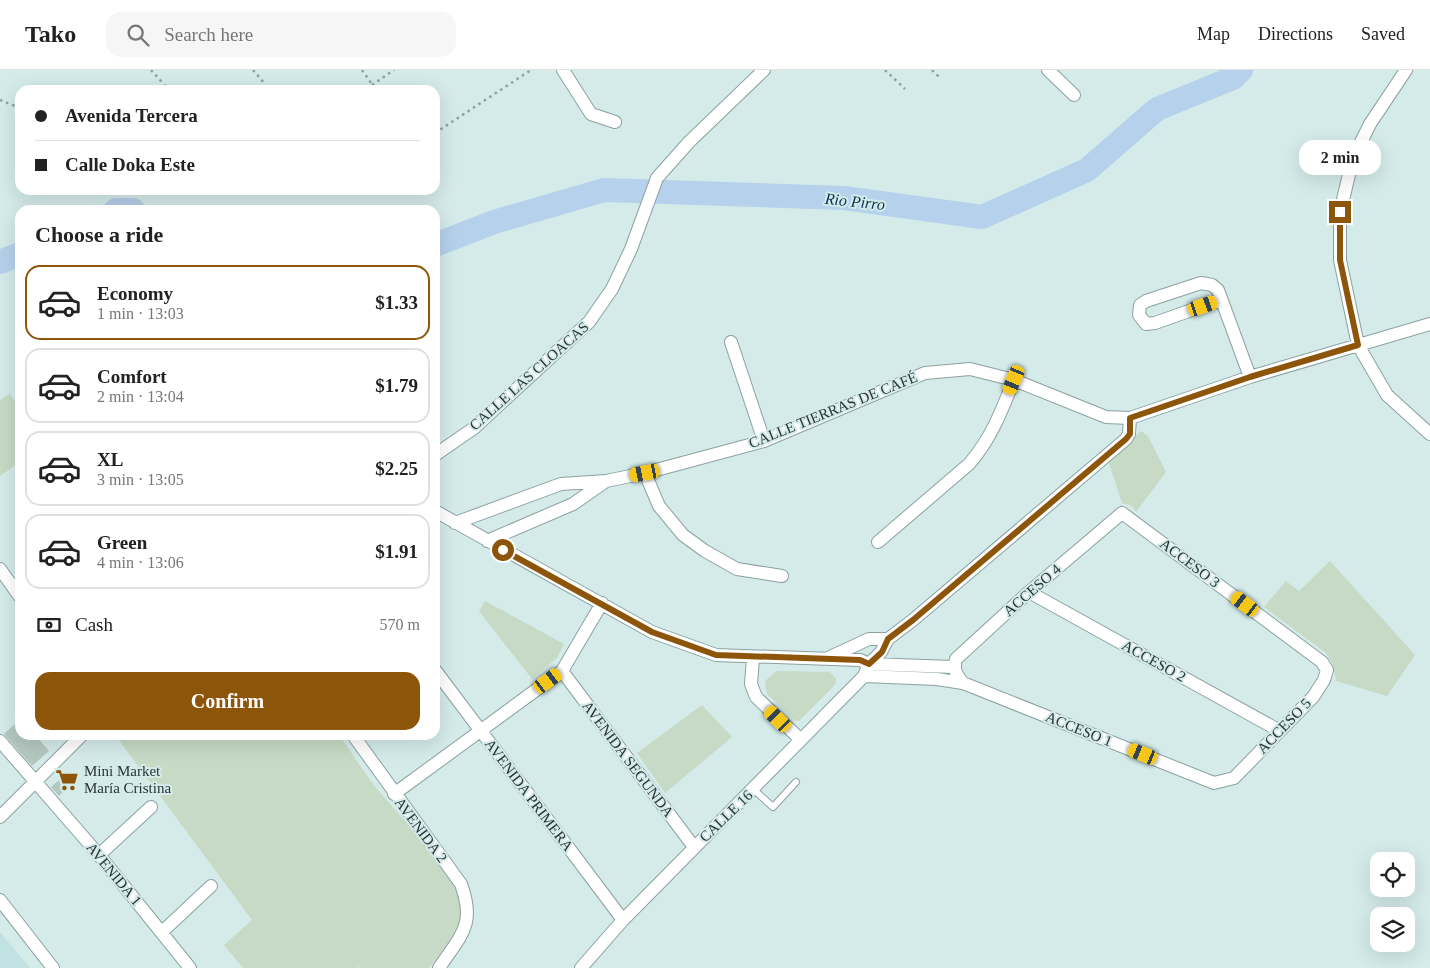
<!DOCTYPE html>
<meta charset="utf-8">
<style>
body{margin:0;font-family:Georgia,serif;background:#f6f6f6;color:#222;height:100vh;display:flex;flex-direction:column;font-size:19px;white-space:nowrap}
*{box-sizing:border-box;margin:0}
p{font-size:16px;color:#767676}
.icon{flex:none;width:28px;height:28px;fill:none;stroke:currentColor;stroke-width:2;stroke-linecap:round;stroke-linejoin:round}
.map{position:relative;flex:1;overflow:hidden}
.sheet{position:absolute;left:15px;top:135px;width:425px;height:535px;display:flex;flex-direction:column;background:#fff;border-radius:15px;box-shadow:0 5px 20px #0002}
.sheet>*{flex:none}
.hud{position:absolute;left:15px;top:15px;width:425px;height:110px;border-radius:15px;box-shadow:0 5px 20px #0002;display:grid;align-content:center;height:110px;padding:0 20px;background:#fff}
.fabs{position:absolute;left:1370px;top:782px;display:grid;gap:10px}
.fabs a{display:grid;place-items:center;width:45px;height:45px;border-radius:10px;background:#fff;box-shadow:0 5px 20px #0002;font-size:25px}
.end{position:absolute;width:22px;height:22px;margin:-11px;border:6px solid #8d550a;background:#fff;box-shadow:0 0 0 2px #fff}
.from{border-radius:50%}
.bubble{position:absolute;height:35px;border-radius:15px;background:#fff;box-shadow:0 5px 20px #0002;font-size:16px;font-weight:600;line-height:35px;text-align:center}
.car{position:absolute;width:15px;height:30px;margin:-15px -8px;border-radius:6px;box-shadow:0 0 4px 1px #0007;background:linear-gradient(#f5c518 24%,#345 0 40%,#f5c518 0 76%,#345 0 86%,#f5c518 0)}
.hud b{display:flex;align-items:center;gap:18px;height:48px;font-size:19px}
.hud b+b{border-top:1px solid #e0e0e0}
.hud i{width:12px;height:12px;background:#222}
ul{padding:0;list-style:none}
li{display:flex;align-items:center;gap:15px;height:75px;margin:0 10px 8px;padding:0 10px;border:2px solid #e0e0e0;border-radius:15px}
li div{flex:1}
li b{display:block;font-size:19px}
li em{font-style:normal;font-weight:600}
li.current{border-color:#8d550a}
li>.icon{width:45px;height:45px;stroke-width:1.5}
h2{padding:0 20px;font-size:22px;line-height:60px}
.pay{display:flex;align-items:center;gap:12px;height:55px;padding:0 20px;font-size:19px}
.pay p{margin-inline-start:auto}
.action{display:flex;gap:10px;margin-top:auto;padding:10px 20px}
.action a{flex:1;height:58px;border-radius:15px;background:#8d550a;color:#fff;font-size:20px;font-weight:600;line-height:58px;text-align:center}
header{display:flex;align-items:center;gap:30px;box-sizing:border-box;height:70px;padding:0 25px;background:#fff;border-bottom:1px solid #e0e0e0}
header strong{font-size:24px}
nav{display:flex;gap:28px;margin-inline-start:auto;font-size:18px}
.search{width:350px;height:45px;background:#f6f6f6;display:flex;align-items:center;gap:12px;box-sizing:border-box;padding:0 18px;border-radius:15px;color:#767676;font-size:19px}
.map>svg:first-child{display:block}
.built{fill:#c1e2e2}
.green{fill:#c6dac5}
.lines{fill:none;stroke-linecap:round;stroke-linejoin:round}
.river{stroke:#b6d1eb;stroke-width:24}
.building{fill:#b5c8c0}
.service-casing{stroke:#8ba1a0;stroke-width:8}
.minor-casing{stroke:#8ba1a0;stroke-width:14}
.path{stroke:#8ea09f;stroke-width:2.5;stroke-dasharray:2.5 4;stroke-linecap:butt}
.service{stroke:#fff;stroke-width:6}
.minor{stroke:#fff;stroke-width:12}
.route{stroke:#8d550a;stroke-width:6}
.labels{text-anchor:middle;stroke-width:4;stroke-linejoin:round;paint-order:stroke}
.street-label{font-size:15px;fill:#2b3434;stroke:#d4ebea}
.poi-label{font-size:15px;fill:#2b3434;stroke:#d4ebea;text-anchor:start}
.water-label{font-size:16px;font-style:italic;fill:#033052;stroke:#d4ebea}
</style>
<header>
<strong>Tako</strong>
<div class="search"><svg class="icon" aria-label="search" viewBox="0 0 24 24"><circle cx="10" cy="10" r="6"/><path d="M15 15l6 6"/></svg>Search here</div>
<nav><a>Map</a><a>Directions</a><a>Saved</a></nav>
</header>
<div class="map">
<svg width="1430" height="898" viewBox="0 0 1430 898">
<rect width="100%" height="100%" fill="#d4ebea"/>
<!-- built -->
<path class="built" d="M0 862 30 898H0Z"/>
<!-- green -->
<path class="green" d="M10 324 20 339V392L0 406V330Z
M1141 361 1148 366 1166 402 1136 442 1132 436 1122 433 1108 390Z
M1330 491 1415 585 1387 626 1336 611 1333 595 1326 583 1264 537 1286 511 1299 521Z
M485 531 564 574 557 588 532 609 479 541Z
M777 601 830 602 836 609 835 615 799 651 795 650 767 624 765 611Z
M702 635 732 667 665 723 637 683Z
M115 665H339C354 686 367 708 384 727 403 750 457 803 461 831 465 858 444 878 429 898H357L367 890 356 898H243L224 875 252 850Z"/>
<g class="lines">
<!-- river -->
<path class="river" d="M116 140H133
M435 175 494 152 604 120 844 128 982 147 1087 100 1157 39 1233 8 1241 0
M0 192 20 184"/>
</g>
<!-- building -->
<path class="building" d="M20 649V665H35L49 681 32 696 4 664Z
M67 703 74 711 59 726 51 717Z"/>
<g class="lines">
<defs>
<path id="service" d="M753 719 773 737 796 712"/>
<path id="minor" d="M563 0 591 44 615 52
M1048 0 1074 25
M1406 0 1370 54 1353 88 1340 142V190L1358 275 1387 325 1430 364
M1220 230 1155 253 1146 254 1139 245 1140 235 1146 231 1201 213 1212 215 1218 220 1250 307
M731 272 764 371
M435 385 474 358 589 252 612 219 631 179 657 108 689 72 764 0
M645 403 659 436 683 465 705 481 737 499 782 506
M435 441 652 562 716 585 860 590 869 594
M1122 443 1322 592 1327 600 1324 610 1313 627 1234 708 1214 713 963 613C956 604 953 600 956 589L1029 522Z
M455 453 561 414 606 411 645 403 764 371 925 303 970 299 1014 310 1106 347 1130 348 1250 307 1430 254
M487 471 573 434 606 411
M878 472 969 394C991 369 1002 340 1014 310
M0 499 20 527
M1029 522 1280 661
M830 587 869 569H888L913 550 1126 369 1129 364 1130 348
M753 588 751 614 756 627 801 670
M869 594 953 597
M869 594 881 582 888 569
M435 600 623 850
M562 601 694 777
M864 606 937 609 963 613
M353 665 461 814C476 855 461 865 439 898
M0 671 99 785 190 898
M394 724 562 601 602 533
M0 747 82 665
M99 785 151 737
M0 830 53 898
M162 862 211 816
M581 898 623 850 864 606 869 594"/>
</defs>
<!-- service casing -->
<use href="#service" class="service-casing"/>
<!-- minor casing -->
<use href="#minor" class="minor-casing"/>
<!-- path -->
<path class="path" d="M151 0 169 20
M253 0 265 14
M362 0 376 20
M885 0 905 19
M932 0 939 7
M372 15 394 0
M0 30 20 38
M435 63 531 0"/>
<!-- service -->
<use href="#service" class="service"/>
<!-- minor -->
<use href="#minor" class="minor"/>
</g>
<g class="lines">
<!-- route -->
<path class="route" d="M503 480 652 562 716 585 860 590 869 594 882 582 888 569 913 550 1126 369 1130 364V348L1250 307 1358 275 1340 190V142"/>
</g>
<!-- icons -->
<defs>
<symbol id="supermarket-bare" viewBox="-9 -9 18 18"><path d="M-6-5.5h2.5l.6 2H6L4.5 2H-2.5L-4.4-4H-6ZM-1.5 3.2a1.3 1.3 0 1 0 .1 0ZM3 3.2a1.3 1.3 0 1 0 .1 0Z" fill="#8d550a" stroke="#d4ebea" stroke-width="2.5" paint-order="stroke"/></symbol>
</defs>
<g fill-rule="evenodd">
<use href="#supermarket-bare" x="51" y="694" width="32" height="32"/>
</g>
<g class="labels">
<!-- street labels -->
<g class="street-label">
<text transform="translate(529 306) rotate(-42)" y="5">CALLE LAS CLOACAS</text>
<text transform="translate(833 340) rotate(-22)" y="5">CALLE TIERRAS DE CAFÉ</text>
<text transform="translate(1190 493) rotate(37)" y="5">ACCESO 3</text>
<text transform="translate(1032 520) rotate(-41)" y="5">ACCESO 4</text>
<text transform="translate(1154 591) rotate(29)" y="5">ACCESO 2</text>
<text transform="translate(1284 656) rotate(-46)" y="5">ACCESO 5</text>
<text transform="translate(1079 659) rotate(22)" y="5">ACCESO 1</text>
<text transform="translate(628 689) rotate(53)" y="5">AVENIDA SEGUNDA</text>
<text transform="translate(529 725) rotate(53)" y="5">AVENIDA PRIMERA</text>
<text transform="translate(726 746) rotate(-44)" y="5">CALLE 16</text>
<text transform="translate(421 760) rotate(53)" y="5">AVENIDA 2</text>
<text transform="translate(114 804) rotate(50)" y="5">AVENIDA 1</text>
</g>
<!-- poi labels -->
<g class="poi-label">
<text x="84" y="706">Mini Market<tspan x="84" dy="17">María Cristina</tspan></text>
</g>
<!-- water labels -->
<g class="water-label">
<text transform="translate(855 131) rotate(6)" y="6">Rio Pirro</text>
</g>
</g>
</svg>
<div class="fabs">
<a><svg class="icon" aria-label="locate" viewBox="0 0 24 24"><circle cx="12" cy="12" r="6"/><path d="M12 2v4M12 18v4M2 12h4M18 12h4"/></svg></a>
<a><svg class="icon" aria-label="layers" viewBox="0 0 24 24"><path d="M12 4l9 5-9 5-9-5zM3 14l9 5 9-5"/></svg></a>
</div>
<i class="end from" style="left:503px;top:480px"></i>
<i class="end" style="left:1340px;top:142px"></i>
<div class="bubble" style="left:1299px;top:70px;width:82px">2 min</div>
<i class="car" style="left:1203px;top:236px;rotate:71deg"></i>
<i class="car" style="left:1014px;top:310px;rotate:203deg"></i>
<i class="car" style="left:645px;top:403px;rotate:259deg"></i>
<i class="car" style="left:1245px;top:534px;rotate:307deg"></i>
<i class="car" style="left:548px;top:611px;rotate:54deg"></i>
<i class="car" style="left:778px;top:649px;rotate:314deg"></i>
<i class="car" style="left:1143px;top:684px;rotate:292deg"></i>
<div class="hud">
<b><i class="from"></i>Avenida Tercera</b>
<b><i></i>Calle Doka Este</b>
</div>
<section class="sheet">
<h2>Choose a ride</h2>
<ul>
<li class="current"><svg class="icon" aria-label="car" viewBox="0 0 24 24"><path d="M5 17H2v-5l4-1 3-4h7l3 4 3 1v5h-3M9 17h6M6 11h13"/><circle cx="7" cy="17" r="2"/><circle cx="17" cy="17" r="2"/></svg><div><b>Economy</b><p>1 min · 13:03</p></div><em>$1.33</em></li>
<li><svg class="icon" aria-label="car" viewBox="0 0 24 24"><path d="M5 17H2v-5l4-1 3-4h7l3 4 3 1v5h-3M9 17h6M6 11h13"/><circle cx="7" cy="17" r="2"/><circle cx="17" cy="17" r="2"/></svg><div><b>Comfort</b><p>2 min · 13:04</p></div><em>$1.79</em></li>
<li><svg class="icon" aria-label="car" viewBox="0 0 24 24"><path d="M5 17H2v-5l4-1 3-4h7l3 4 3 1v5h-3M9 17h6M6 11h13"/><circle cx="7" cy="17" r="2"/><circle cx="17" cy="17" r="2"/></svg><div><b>XL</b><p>3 min · 13:05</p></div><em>$2.25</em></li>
<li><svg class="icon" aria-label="car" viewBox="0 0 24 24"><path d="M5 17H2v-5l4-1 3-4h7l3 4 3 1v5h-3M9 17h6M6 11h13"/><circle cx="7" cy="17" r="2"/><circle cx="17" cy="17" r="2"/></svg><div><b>Green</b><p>4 min · 13:06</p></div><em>$1.91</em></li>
</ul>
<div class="pay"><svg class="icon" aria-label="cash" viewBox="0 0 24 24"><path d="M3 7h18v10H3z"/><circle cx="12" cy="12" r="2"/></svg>Cash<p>570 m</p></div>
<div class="action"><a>Confirm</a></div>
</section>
</div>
